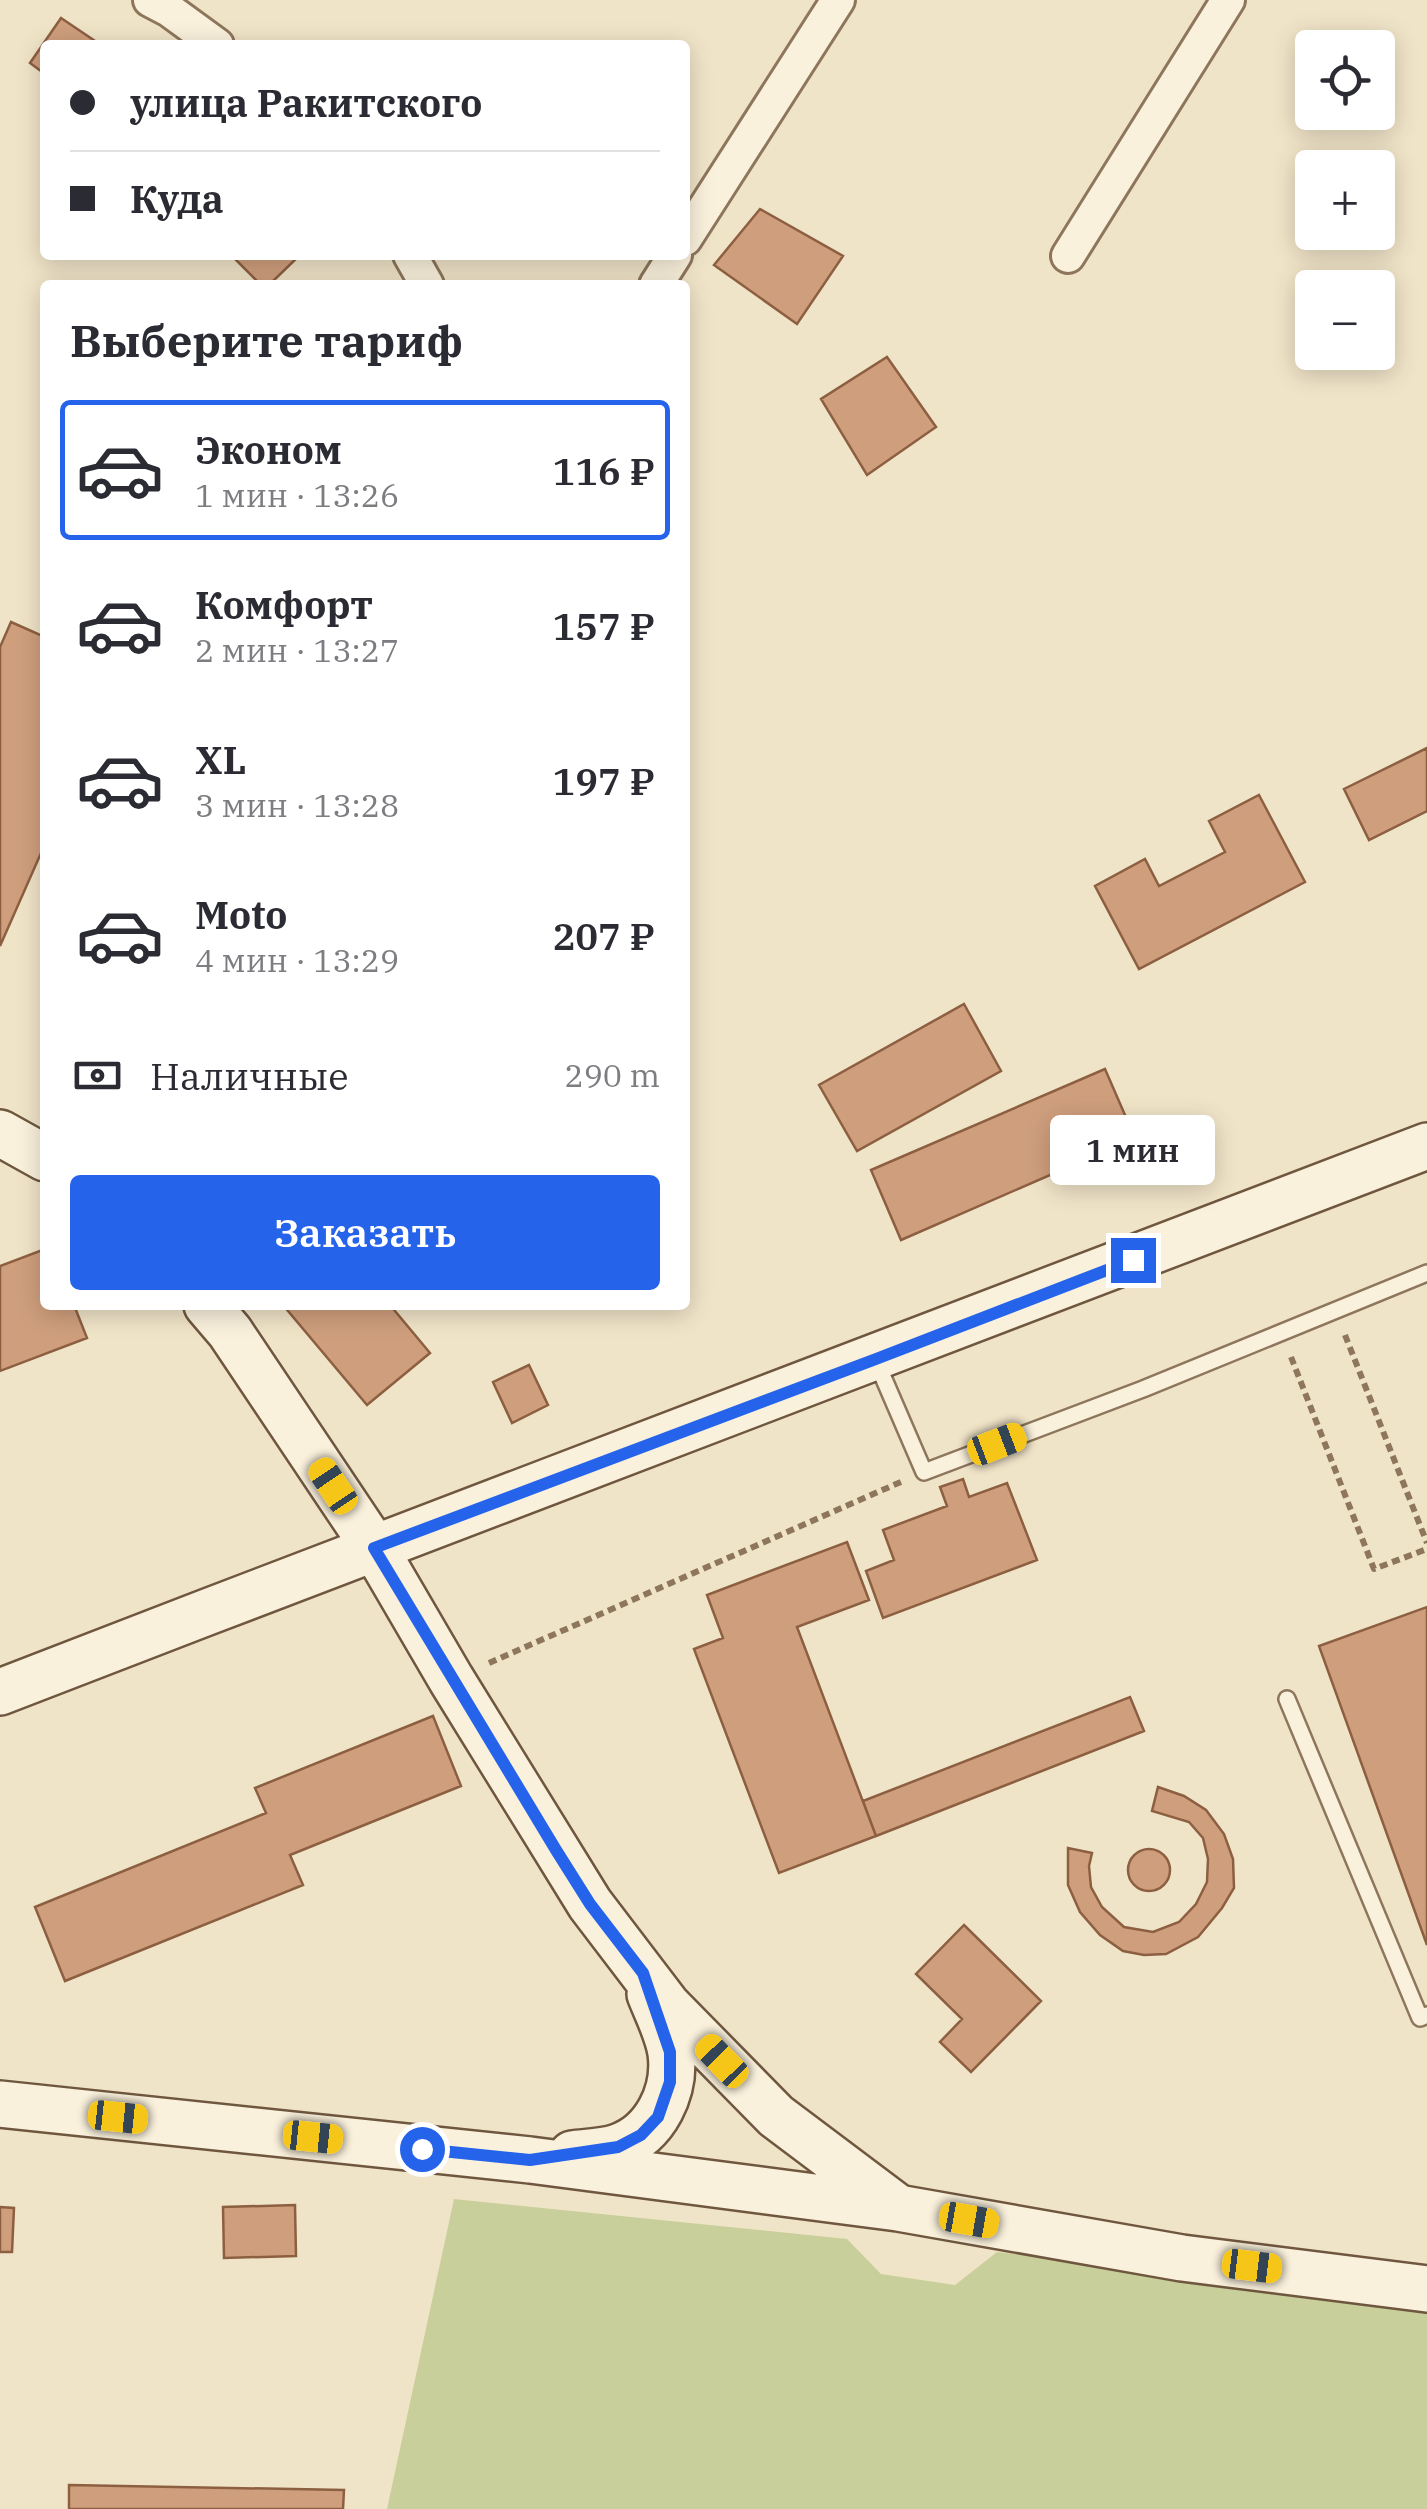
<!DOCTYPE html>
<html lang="ru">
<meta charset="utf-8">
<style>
body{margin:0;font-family:"IBM Plex Serif",serif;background:#f7f7f7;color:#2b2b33;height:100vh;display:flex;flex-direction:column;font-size:38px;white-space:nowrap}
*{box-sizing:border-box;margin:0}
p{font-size:32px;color:#7c7c81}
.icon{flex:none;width:55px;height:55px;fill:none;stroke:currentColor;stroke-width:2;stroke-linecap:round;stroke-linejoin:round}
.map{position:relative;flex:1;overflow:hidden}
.panel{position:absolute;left:40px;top:280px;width:650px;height:1030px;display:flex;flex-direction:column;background:#fff;border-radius:10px;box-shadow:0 5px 25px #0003}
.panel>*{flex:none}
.top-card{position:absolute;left:40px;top:40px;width:650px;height:220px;border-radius:10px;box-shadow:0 5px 25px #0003;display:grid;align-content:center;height:220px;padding:0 30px;background:#fff}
.fabs{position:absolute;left:1295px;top:30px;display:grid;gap:20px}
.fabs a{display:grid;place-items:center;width:100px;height:100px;border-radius:10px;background:#fff;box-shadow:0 5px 25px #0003;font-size:50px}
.end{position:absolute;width:45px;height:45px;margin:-22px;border:12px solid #2563eb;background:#fff;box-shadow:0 0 0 5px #fff}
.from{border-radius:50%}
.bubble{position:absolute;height:70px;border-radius:10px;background:#fff;box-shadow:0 5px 25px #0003;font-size:32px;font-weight:600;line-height:70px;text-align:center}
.car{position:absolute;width:30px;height:60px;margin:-30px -15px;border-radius:12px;box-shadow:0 0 8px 2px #0007;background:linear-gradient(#f5c518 24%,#345 0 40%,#f5c518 0 76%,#345 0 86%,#f5c518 0)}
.top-card b{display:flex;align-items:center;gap:35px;height:95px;font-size:38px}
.top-card b+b{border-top:2px solid #e1e1e2}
.top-card i{width:25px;height:25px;background:#2b2b33}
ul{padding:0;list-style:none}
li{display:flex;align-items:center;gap:30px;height:140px;margin:0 20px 15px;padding:0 10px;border:5px solid transparent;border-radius:10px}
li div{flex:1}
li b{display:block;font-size:38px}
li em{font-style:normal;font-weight:600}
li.selected{border-color:#2563eb}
li>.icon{width:90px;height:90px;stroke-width:1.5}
h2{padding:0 30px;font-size:45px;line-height:120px}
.pay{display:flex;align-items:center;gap:25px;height:110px;padding:0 30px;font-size:38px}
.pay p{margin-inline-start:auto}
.cta{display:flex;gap:20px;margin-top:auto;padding:20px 30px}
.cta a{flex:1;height:115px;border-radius:10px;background:#2563eb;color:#fff;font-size:40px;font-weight:600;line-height:115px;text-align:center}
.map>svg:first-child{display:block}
.garden{fill:#c9cf9b}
.building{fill:#cf9f7d;stroke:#8d5f41;stroke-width:2.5}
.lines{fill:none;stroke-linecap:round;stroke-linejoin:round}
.service-casing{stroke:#8d765c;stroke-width:20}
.minor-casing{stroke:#8d765c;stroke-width:38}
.secondary-casing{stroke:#6f573f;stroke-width:50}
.path{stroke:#8d765c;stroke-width:6;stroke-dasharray:8 5;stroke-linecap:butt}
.service{stroke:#faf1dc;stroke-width:15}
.minor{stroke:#faf1dc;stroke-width:32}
.secondary{stroke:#faf1dc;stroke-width:45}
.route{stroke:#2563eb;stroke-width:12}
</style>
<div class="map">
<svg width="1427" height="2509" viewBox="0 0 1427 2509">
<rect width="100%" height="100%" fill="#f0e4c8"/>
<!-- garden -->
<path class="garden" d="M454 2199 847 2239 881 2274 955 2285 997 2252 1427 2297V2509H387Z"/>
<!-- building -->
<path class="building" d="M61 18 101 45H45V74L30 63Z
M760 209 843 256 797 324 714 265Z
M231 255H300L269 285H261Z
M887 357 936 427 867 475 821 399Z
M11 622 45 637V844L0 946V647Z
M1427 748V811L1369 840 1344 789Z
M1259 795 1305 882 1139 969 1095 886 1145 859 1159 886 1225 852 1209 821Z
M964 1004 1001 1071 857 1151 819 1085Z
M1105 1069 1135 1138 901 1240 871 1170Z
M45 1249V1305H74L87 1338 0 1371V1266Z
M283 1305H390L430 1353 367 1405Z
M529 1365 548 1405 512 1423 493 1382Z
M963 1479 969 1497 1007 1483 1037 1560 883 1618 866 1571 894 1560 883 1530 947 1506 940 1487Z
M847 1542 869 1600 797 1627 876 1836 779 1873 694 1649 723 1638 707 1595Z
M1427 1607V1945L1319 1646Z
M1130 1697 1144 1731 876 1836 863 1801Z
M433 1716 461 1786 290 1855 303 1885 65 1981 35 1907 266 1813 255 1788Z
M1158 1787 1184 1796 1206 1810 1224 1834 1233 1859 1234 1888 1222 1908 1198 1937 1166 1954 1144 1955 1123 1951 1100 1935 1080 1912 1068 1885V1848L1092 1853 1089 1866 1091 1887 1102 1907 1124 1927 1153 1932 1179 1922 1196 1904 1207 1882 1208 1859 1203 1838 1189 1822 1152 1811Z
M1128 1870a21 21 0 1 1 42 0a21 21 0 1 1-42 0Z
M964 1925 1041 2001 971 2072 940 2042 962 2019 916 1974Z
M295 2205 296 2256 224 2258 223 2207Z
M0 2207 14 2208 12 2252H0Z
M69 2485 344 2490 343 2509H69Z"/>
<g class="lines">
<defs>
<path id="service" d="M877 1363 924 1472 1143 1389 1427 1273
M1287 1699 1420 2018 1427 2015"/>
<path id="minor" d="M150 0 169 10 217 45
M685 239 838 0
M410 255 427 285
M1068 256 1228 0
M656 285 675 255"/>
<path id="secondary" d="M0 1133 45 1158
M207 1305 230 1332 374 1547 451 1679 590 1904 667 2005 776 2116 897 2207
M0 1692C475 1508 952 1329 1427 1146
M0 2104 530 2160 898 2208 1182 2258 1427 2289
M572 2154C586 2152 604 2152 618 2147 656 2134 676 2091 671 2053 668 2033 657 2012 650 1994"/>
</defs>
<!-- service casing -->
<use href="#service" class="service-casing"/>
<!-- minor casing -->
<use href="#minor" class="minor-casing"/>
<!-- secondary casing -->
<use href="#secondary" class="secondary-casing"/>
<!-- path -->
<path class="path" d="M1345 1335 1427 1543
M1291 1357 1374 1569 1427 1549
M489 1663 903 1481"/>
<!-- service -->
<use href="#service" class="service"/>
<!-- minor -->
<use href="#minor" class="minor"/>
<!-- secondary -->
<use href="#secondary" class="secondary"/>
</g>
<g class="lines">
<!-- route -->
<path class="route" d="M422 2149 530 2160 618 2147 641 2135 658 2117 670 2082V2052L643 1973 590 1904 556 1850 374 1548 876 1359 1133 1260"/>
</g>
</svg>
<div class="fabs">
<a><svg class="icon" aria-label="locate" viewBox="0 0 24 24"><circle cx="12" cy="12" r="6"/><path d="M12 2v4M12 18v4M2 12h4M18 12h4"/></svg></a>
<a>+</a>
<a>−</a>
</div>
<i class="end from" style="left:422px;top:2149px"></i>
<i class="end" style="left:1133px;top:1260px"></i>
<div class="bubble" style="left:1050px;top:1115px;width:165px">1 мин</div>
<i class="car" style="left:997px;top:1444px;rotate:69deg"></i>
<i class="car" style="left:333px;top:1486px;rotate:326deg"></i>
<i class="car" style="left:722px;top:2061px;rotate:316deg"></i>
<i class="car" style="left:118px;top:2117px;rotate:96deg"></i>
<i class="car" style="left:313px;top:2137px;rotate:96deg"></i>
<i class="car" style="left:969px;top:2220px;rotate:100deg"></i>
<i class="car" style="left:1252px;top:2266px;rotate:97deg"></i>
<div class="top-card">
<b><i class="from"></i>улица Ракитского</b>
<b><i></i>Куда</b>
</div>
<section class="panel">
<h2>Выберите тариф</h2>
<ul>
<li class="selected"><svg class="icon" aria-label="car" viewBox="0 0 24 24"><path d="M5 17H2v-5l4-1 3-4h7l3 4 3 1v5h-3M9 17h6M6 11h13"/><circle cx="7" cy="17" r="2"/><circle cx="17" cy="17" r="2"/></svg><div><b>Эконом</b><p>1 мин · 13:26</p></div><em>116 ₽</em></li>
<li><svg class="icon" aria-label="car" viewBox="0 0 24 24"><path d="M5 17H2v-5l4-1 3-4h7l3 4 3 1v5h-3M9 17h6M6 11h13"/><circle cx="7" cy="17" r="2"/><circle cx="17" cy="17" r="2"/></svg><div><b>Комфорт</b><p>2 мин · 13:27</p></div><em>157 ₽</em></li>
<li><svg class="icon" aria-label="car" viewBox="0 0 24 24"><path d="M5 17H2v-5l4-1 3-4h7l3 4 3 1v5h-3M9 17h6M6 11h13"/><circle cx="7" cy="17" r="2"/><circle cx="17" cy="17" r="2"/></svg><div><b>XL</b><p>3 мин · 13:28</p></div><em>197 ₽</em></li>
<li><svg class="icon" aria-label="car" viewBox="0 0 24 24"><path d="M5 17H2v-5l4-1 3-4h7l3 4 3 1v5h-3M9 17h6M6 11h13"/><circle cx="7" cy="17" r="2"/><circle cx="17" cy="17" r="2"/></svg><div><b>Moto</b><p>4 мин · 13:29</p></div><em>207 ₽</em></li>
</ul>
<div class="pay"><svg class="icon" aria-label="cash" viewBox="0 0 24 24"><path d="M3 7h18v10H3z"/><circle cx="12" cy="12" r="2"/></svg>Наличные<p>290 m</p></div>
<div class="cta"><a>Заказать</a></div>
</section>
</div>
